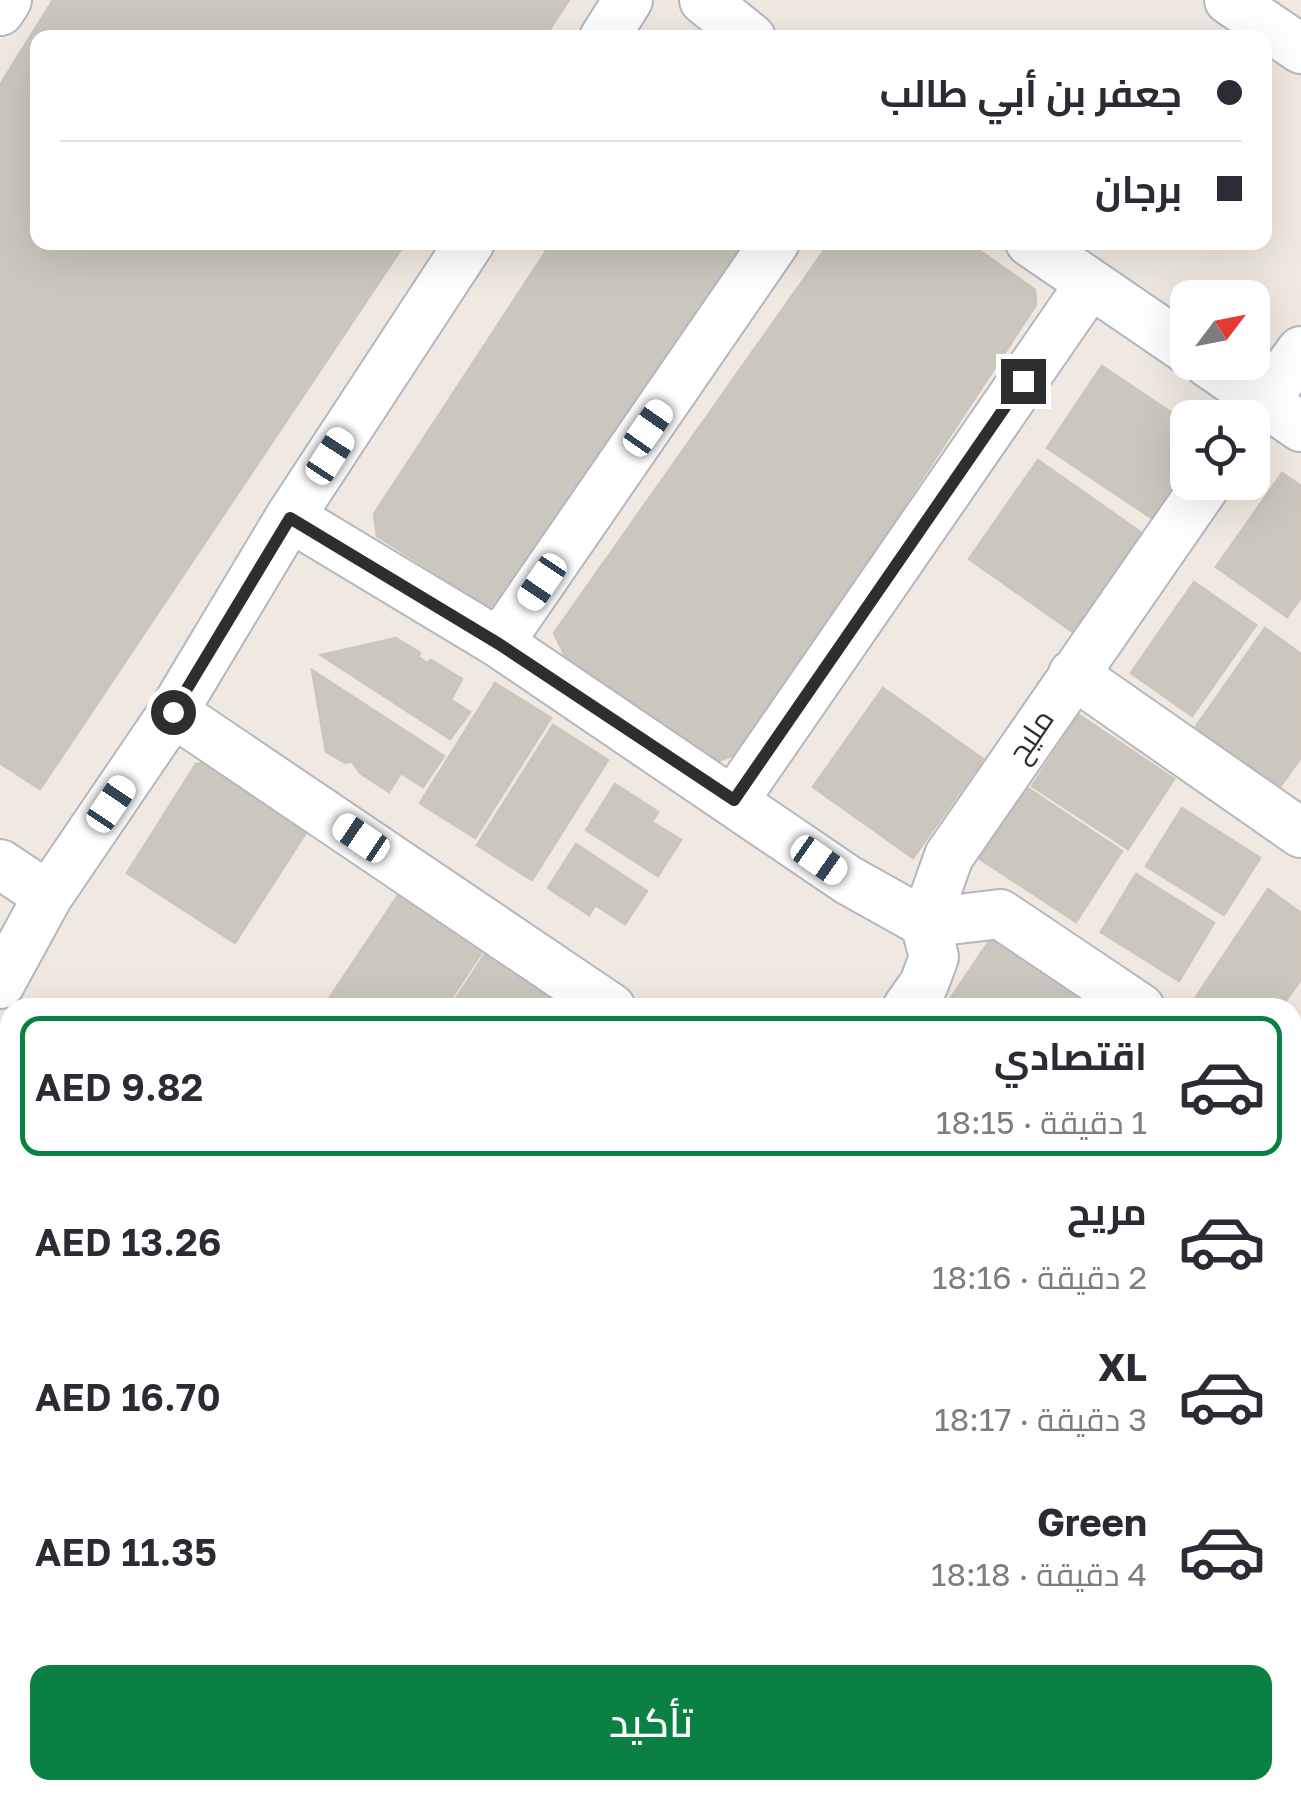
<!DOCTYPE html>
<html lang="ar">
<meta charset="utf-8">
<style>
body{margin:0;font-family:"Golos Text",Cairo,sans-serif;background:#f2f2f3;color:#2b2b33;direction:rtl;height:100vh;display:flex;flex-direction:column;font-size:38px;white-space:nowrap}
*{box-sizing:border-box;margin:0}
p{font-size:32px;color:#7c7c81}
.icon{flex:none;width:55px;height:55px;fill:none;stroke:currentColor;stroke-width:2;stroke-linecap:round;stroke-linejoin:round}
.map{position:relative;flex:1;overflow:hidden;direction:ltr}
.sheet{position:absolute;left:0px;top:998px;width:1302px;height:802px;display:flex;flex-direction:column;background:#fff;border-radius:30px 30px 0 0;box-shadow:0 10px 40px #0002;direction:rtl}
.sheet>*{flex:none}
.guide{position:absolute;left:30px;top:30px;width:1242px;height:220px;border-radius:20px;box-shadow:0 10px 40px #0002;direction:rtl;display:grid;align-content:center;height:220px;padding:0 30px;background:#fff}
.needle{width:65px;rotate:58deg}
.controls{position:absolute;left:1170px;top:280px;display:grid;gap:20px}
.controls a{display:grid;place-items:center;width:100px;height:100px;border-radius:20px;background:#fff;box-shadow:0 10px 40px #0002;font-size:50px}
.end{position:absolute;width:45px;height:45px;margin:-22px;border:12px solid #2e2e2e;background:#fff;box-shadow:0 0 0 5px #fff}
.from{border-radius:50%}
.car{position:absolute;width:30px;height:60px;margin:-30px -15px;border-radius:12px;box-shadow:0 0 8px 2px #0007;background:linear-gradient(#fff 24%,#345 0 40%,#fff 0 76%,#345 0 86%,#fff 0)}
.guide b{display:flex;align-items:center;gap:35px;height:95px;font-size:38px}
.guide b+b{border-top:2px solid #e1e1e2}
.guide i{width:25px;height:25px;background:#2b2b33}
ul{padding:18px 0 0;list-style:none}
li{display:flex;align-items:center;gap:30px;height:140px;margin:0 20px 15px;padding:0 10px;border:5px solid transparent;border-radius:20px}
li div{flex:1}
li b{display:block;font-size:38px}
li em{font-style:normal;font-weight:600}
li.selected{border-color:#0b8043}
li>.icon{width:90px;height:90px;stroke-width:1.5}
.cta{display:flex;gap:20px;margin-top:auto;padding:20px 30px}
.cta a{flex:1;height:115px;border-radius:20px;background:#0b8043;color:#fff;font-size:40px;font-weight:600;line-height:115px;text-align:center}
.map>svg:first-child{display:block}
.building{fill:#cbc7bf;stroke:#cbc5ba;stroke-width:2.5}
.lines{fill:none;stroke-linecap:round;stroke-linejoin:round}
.minor-casing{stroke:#b4b7c1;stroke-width:52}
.minor{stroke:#fff;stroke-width:48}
.route{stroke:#2e2e2e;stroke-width:12}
.labels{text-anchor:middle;stroke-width:10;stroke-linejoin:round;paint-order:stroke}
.street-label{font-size:30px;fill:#2e2e2e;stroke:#fff}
</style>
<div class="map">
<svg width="1301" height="1798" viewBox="0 0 1301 1798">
<rect width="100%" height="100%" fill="#efe9e1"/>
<!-- building -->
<path class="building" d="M53 0H569L544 38H38V242H406L40 789 0 763V85Z
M552 242H750L507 601 489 607 377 536 374 514Z
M830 242H968L1035 290 1036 305 742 752 718 761 565 656 554 633Z
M1102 366 1188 424V473L1156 521 1047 448Z
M1038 460 1146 536 1077 635 969 559Z
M1282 473 1301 486V597L1287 617 1216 567Z
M1194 582 1256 625 1192 716 1131 673Z
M1265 628 1301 654V757L1280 787 1195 728Z
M396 638 420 653 418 657 427 663 431 660 462 679 451 700 470 712 450 739 321 655Z
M312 670 444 756 423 787 401 773 389 792 360 773 352 761 346 763 326 752Z
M495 683 551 718 475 838 420 803Z
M883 688 983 759 913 858 813 787Z
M1079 715 1174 779 1128 849 1032 786Z
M553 725 608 760 532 880 477 845Z
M216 761 312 823 235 943 127 873 196 764Z
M615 784 658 812 652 822 681 840 658 876 586 830Z
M1026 787 1122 851 1076 922 980 859Z
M1182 808 1260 858 1224 915 1146 866Z
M576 844 647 891 625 924 595 905 589 915 548 888Z
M1136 874 1214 923 1179 981 1101 932Z
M405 885 489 941 445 1008H339L328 1000Z
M1268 889 1301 913V979L1281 1008H1211L1196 997Z
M992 937 1094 997 1087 1008H944Z
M492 943 570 1008H450Z
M10 1061V1146L0 1140V1076Z
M1292 1144 1301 1151V1303L1292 1315Z
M0 1151 10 1157V1237L0 1230Z
M10 1250V1351L0 1344V1266Z
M1292 1415 1301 1421V1505L1292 1499Z
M0 1430 10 1436V1499L0 1515Z
M0 1519 10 1526 7 1609 0 1605Z
M10 1702V1790H48L43 1798H0V1717Z
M1292 1783 1301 1789V1798H1256L1261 1790H1292Z
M64 1790H159L171 1798H59Z
M312 1790H407L402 1798H324Z
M535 1790H562L574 1798H529Z
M649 1790H804L817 1798H661Z
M980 1790H1050L1045 1798H992Z
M1064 1790H1114L1124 1797 1058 1798Z"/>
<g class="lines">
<defs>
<path id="minor" d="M704 0 751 38
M1229 0 1301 49
M0 11 7 0
M604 38 628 0
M1030 242 1188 350
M1207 362 1301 427
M1252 419 1301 351
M290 517 499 643 848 880 925 923 1000 914 1140 1008
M499 643 775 242
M1073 674 1301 833
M173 712 611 1008
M734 800 1090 284
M0 864 48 896
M0 984 48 896 173 712 290 517 470 242
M907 1008 924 984 934 957 925 923 949 856 1208 482
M1292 1110 1301 1115
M1292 1362 1301 1368
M0 1391 10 1397
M1292 1602 1301 1590
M0 1651 10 1658
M207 1790 219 1798
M597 1798 602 1790
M847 1798 852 1790
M1157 1798 1162 1790"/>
</defs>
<!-- minor casing -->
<use href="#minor" class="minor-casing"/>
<!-- minor -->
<use href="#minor" class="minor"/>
</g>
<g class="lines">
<!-- route -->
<path class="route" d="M173 712 290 518 499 644 734 800 1023 381"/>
</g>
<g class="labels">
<!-- street labels -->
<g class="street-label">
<text transform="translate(1031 736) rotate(-56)" y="10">مليح</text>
</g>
</g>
</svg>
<div class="controls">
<a><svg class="needle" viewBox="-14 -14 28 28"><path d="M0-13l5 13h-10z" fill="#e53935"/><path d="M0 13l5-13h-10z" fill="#7c7c81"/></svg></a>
<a><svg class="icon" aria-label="locate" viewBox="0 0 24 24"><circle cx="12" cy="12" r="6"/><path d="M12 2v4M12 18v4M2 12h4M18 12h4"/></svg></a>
</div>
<i class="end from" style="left:173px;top:712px"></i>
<i class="end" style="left:1023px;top:381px"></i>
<i class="car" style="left:648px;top:428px;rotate:35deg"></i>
<i class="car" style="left:330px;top:456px;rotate:33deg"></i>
<i class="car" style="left:542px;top:582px;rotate:214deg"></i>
<i class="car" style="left:111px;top:804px;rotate:34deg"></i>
<i class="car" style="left:361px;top:838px;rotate:304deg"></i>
<i class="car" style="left:819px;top:860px;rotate:125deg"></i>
<div class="guide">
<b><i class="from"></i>جعفر بن أبي طالب</b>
<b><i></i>برجان</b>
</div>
<section class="sheet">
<ul>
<li class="selected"><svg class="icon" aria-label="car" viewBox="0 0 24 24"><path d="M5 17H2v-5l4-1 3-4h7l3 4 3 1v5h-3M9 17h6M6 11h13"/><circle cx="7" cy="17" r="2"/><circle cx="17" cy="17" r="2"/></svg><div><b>اقتصادي</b><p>1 دقيقة · 18:15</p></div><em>AED 9.82</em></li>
<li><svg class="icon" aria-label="car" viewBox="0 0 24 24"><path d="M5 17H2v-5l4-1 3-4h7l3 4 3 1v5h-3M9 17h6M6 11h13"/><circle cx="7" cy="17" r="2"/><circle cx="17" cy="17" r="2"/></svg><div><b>مريح</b><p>2 دقيقة · 18:16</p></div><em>AED 13.26</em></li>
<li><svg class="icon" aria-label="car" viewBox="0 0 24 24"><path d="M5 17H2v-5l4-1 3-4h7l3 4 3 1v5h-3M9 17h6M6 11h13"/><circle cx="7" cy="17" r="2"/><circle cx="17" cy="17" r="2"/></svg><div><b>XL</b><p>3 دقيقة · 18:17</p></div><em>AED 16.70</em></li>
<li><svg class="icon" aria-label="car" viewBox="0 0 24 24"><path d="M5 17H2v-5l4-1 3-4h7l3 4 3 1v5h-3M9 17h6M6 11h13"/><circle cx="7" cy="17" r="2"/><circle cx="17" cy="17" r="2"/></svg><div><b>Green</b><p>4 دقيقة · 18:18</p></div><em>AED 11.35</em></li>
</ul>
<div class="cta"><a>تأكيد</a></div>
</section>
</div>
